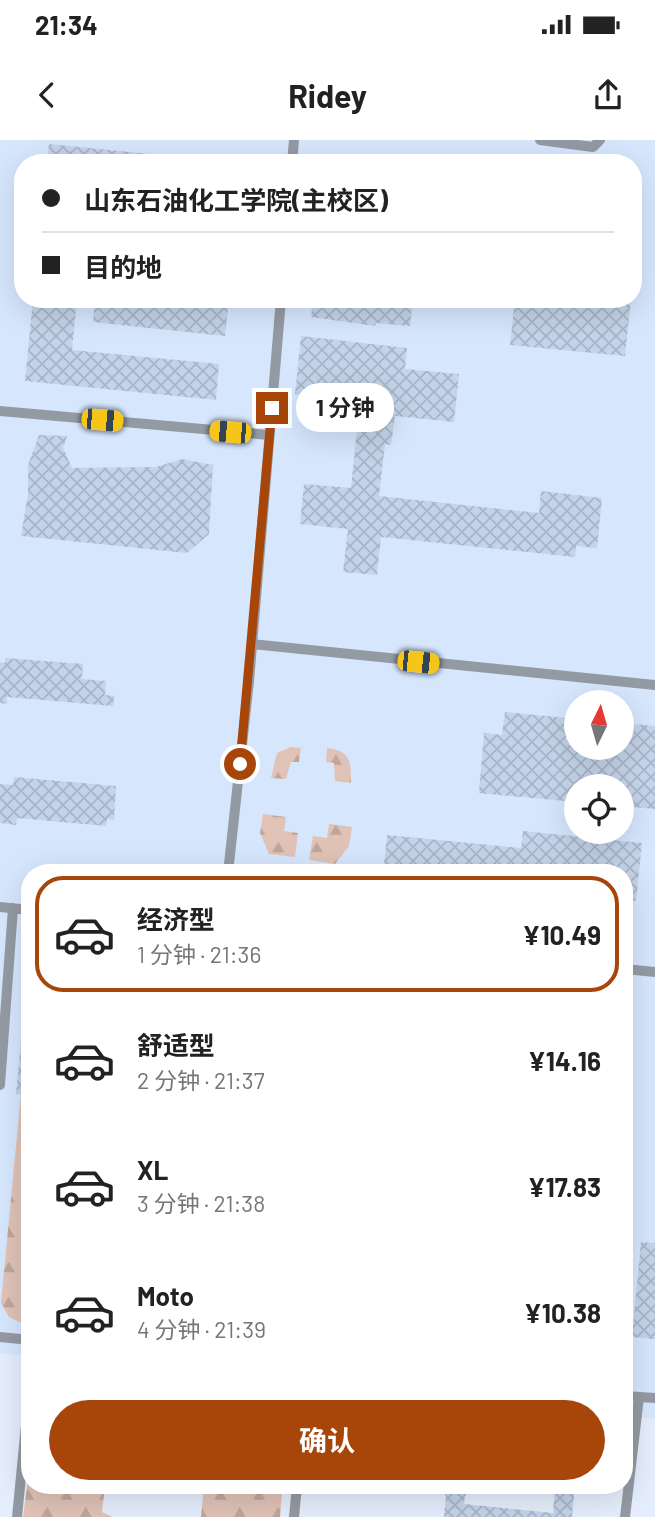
<!DOCTYPE html>
<html lang="zh">
<meta charset="utf-8">
<style>
body{margin:0;font-family:Barlow,"Noto Sans SC",sans-serif;background:#f2f2f2;color:#222;height:100vh;display:flex;flex-direction:column;font-size:26px;white-space:nowrap}
*{box-sizing:border-box;margin:0}
p{font-size:23px;color:#767676}
.icon{flex:none;width:38px;height:38px;fill:none;stroke:currentColor;stroke-width:2;stroke-linecap:round;stroke-linejoin:round}
.map{position:relative;flex:1;overflow:hidden}
.details{position:absolute;left:21px;top:724px;width:612px;height:630px;display:flex;flex-direction:column;background:#fff;border-radius:28px;box-shadow:0 7px 28px #0002}
.details>*{flex:none}
.guide{position:absolute;left:14px;top:14px;width:628px;height:154px;border-radius:28px;box-shadow:0 7px 28px #0002;display:grid;align-content:center;height:154px;padding:0 28px;background:#fff}
.needle{width:46px;rotate:5deg}
.tools{position:absolute;left:564px;top:550px;display:grid;gap:14px}
.tools a{display:grid;place-items:center;width:70px;height:70px;border-radius:50%;background:#fff;box-shadow:0 7px 28px #0002;font-size:35px}
.end{position:absolute;width:32px;height:32px;margin:-16px;border:9px solid #a84509;background:#fff;box-shadow:0 0 0 4px #fff}
.from{border-radius:50%}
.bubble{position:absolute;height:49px;border-radius:24px;background:#fff;box-shadow:0 7px 28px #0002;font-size:23px;font-weight:700;line-height:49px;text-align:center}
.car{position:absolute;width:21px;height:42px;margin:-21px -10px;border-radius:9px;box-shadow:0 0 5px 2px #0007;background:linear-gradient(#f5c518 24%,#345 0 40%,#f5c518 0 76%,#345 0 86%,#f5c518 0)}
.guide b{display:flex;align-items:center;gap:24px;height:66px;font-size:26px}
.guide b+b{border-top:2px solid #e0e0e0}
.guide i{width:18px;height:18px;background:#222}
ul{padding:12px 0 0;list-style:none}
li{display:flex;align-items:center;gap:21px;height:116px;margin:0 14px 10px;padding:0 14px;border:4px solid transparent;border-radius:28px}
li div{flex:1}
li b{display:block;font-size:26px}
li em{font-style:normal;font-weight:700}
li.selected{border-color:#a84509}
li>.icon{width:63px;height:63px;stroke-width:1.5}
.primary-button{display:flex;gap:14px;margin-top:auto;padding:14px 28px}
.primary-button a{flex:1;height:80px;border-radius:42px;background:#a84509;color:#fff;font-size:28px;font-weight:700;line-height:80px;text-align:center}
.status{display:flex;justify-content:space-between;align-items:center;height:49px;padding:0 35px;background:#fff;direction:ltr}
.status svg{height:19px;fill:currentColor}
header{display:flex;justify-content:space-between;align-items:center;height:91px;padding:0 28px;background:#fff;font-size:32px;font-weight:700}
.map>svg:first-child{display:block}
.built{fill:#d6e6fd;fill-rule:evenodd}
.forest{fill:url(#forest-firs)}
.building{fill:url(#building-cross-hatch)}
.lines{fill:none;stroke-linecap:round;stroke-linejoin:round}
.lane{stroke:#949aa3;stroke-width:10}
.route{stroke:#a84509;stroke-width:9}
</style>
<div class="status"><b>21:34</b><svg viewBox="0 0 49 12"><path d="M0 12V9h3v3zM5 12V6h3v6zM10 12V3h3v9zM15 12V0h3v12zM26 1h20v11H26zM47 4h2v5h-2z"/></svg></div>
<header><svg class="icon" aria-label="back" viewBox="0 0 24 24"><path d="M15 5l-7 7 7 7"/></svg>Ridey<svg class="icon" aria-label="share" viewBox="0 0 24 24"><path d="M12 15V3M7 8l5-5 5 5M5 13v7h14v-7"/></svg></header>
<div class="map">
<svg width="655" height="1377" viewBox="0 0 655 1377">
<defs>
<pattern id="forest-firs" width="22" height="20" patternUnits="userSpaceOnUse" patternTransform="scale(1.75)"><rect width="22" height="20" fill="#e0c2b6"/><path d="M5 1l3.5 6h-7zM16 11l3.5 6h-7z" fill="#bfa69c"/></pattern>
<pattern id="building-cross-hatch" width="8" height="8" patternUnits="userSpaceOnUse" patternTransform="scale(1.75)"><rect width="8" height="8" fill="#c4d3e9"/><path d="M0 0l8 8M0 8l8-8" fill="none" stroke="#a8b5c8"/></pattern>
</defs>
<rect width="100%" height="100%" fill="#e5eefc"/>
<!-- built -->
<path class="built" d="M0 0H655V1279L625 1276V733H30V1216L0 1213ZM23 23H634V159H23ZM576 562H621V607H576ZM576 646H621V691H576Z"/>
<!-- forest -->
<path class="forest" d="M291 607 301 608 299 622H291L286 639 271 638 277 613Z
M327 608C351 611 351 622 351 643L335 641 334 623 326 622Z
M263 674 286 677 284 691 298 693 295 717 269 714 260 693Z
M329 684 352 687 349 706 335 724 309 720 313 696 327 698Z
M21 954 30 955V1187L9 1177 1 1163Z
M30 1323V1346H105L102 1372 113 1377H23Z
M204 1346H278L282 1353 280 1377H201Z"/>
<!-- building -->
<path class="building" d="M49 4 219 21V23H47Z
M33 159H77L72 210 219 224 216 260 25 241Z
M95 159H229L225 196 93 182Z
M313 159H413L410 186 376 183 375 186 311 177Z
M515 159H631L625 216 510 205Z
M301 196 407 208 405 229 459 234 454 282 395 276 391 305 385 304 379 356 539 373 541 351 602 358 597 408 576 406 575 417 381 397 377 435 343 432 348 389 300 384 304 344 351 348 360 261 295 254Z
M39 295 67 296 63 308 72 328 156 327 182 319 213 325 209 394 187 413 21 396 28 354V325Z
M5 518 83 524 82 539 106 541 105 555 114 556 113 566 7 557V564L0 563V522L5 523Z
M505 572 576 579V607H621V583L655 586V669L621 666V646H576V662L479 653 484 593 502 595Z
M14 637 116 646 114 680 107 679 106 686 17 678 16 685 0 683V644L13 645Z
M523 691 642 703 636 761 625 760V733H422V728L384 724 387 695 521 708Z
M24 869H30V955L16 954Z
M641 1102 655 1103V1199L632 1197Z
M438 1346H474L465 1356 464 1364 553 1373 555 1346H575L572 1377H444L446 1356Z"/>
<g class="lines">
<!-- lane -->
<path class="lane" d="M540 0 593 7 600 0
M292 23 294 0
M0 271 269 295
M252 504 655 545
M228 733 249 541 281 159
M0 767 30 770
M625 829 655 832
M0 945 13 768
M0 1197 30 1200
M625 1256 655 1258
M17 1377 30 1244
M294 1377 297 1346
M625 1377 639 1257"/>
</g>
<g class="lines">
<!-- route -->
<path class="route" d="M240 624 272 268"/>
</g>
</svg>
<div class="tools">
<a><svg class="needle" viewBox="-14 -14 28 28"><path d="M0-13l5 13h-10z" fill="#e53935"/><path d="M0 13l5-13h-10z" fill="#767676"/></svg></a>
<a><svg class="icon" aria-label="locate" viewBox="0 0 24 24"><circle cx="12" cy="12" r="6"/><path d="M12 2v4M12 18v4M2 12h4M18 12h4"/></svg></a>
</div>
<i class="end from" style="left:240px;top:624px"></i>
<i class="end" style="left:272px;top:268px"></i>
<div class="bubble" style="left:296px;top:243px;width:98px">1 分钟</div>
<i class="car" style="left:102px;top:280px;rotate:95deg"></i>
<i class="car" style="left:230px;top:292px;rotate:275deg"></i>
<i class="car" style="left:418px;top:522px;rotate:96deg"></i>
<div class="guide">
<b><i class="from"></i>山东石油化工学院(主校区)</b>
<b><i></i>目的地</b>
</div>
<section class="details">
<ul>
<li class="selected"><svg class="icon" aria-label="car" viewBox="0 0 24 24"><path d="M5 17H2v-5l4-1 3-4h7l3 4 3 1v5h-3M9 17h6M6 11h13"/><circle cx="7" cy="17" r="2"/><circle cx="17" cy="17" r="2"/></svg><div><b>经济型</b><p>1 分钟 · 21:36</p></div><em>¥10.49</em></li>
<li><svg class="icon" aria-label="car" viewBox="0 0 24 24"><path d="M5 17H2v-5l4-1 3-4h7l3 4 3 1v5h-3M9 17h6M6 11h13"/><circle cx="7" cy="17" r="2"/><circle cx="17" cy="17" r="2"/></svg><div><b>舒适型</b><p>2 分钟 · 21:37</p></div><em>¥14.16</em></li>
<li><svg class="icon" aria-label="car" viewBox="0 0 24 24"><path d="M5 17H2v-5l4-1 3-4h7l3 4 3 1v5h-3M9 17h6M6 11h13"/><circle cx="7" cy="17" r="2"/><circle cx="17" cy="17" r="2"/></svg><div><b>XL</b><p>3 分钟 · 21:38</p></div><em>¥17.83</em></li>
<li><svg class="icon" aria-label="car" viewBox="0 0 24 24"><path d="M5 17H2v-5l4-1 3-4h7l3 4 3 1v5h-3M9 17h6M6 11h13"/><circle cx="7" cy="17" r="2"/><circle cx="17" cy="17" r="2"/></svg><div><b>Moto</b><p>4 分钟 · 21:39</p></div><em>¥10.38</em></li>
</ul>
<div class="primary-button"><a>确认</a></div>
</section>
</div>
